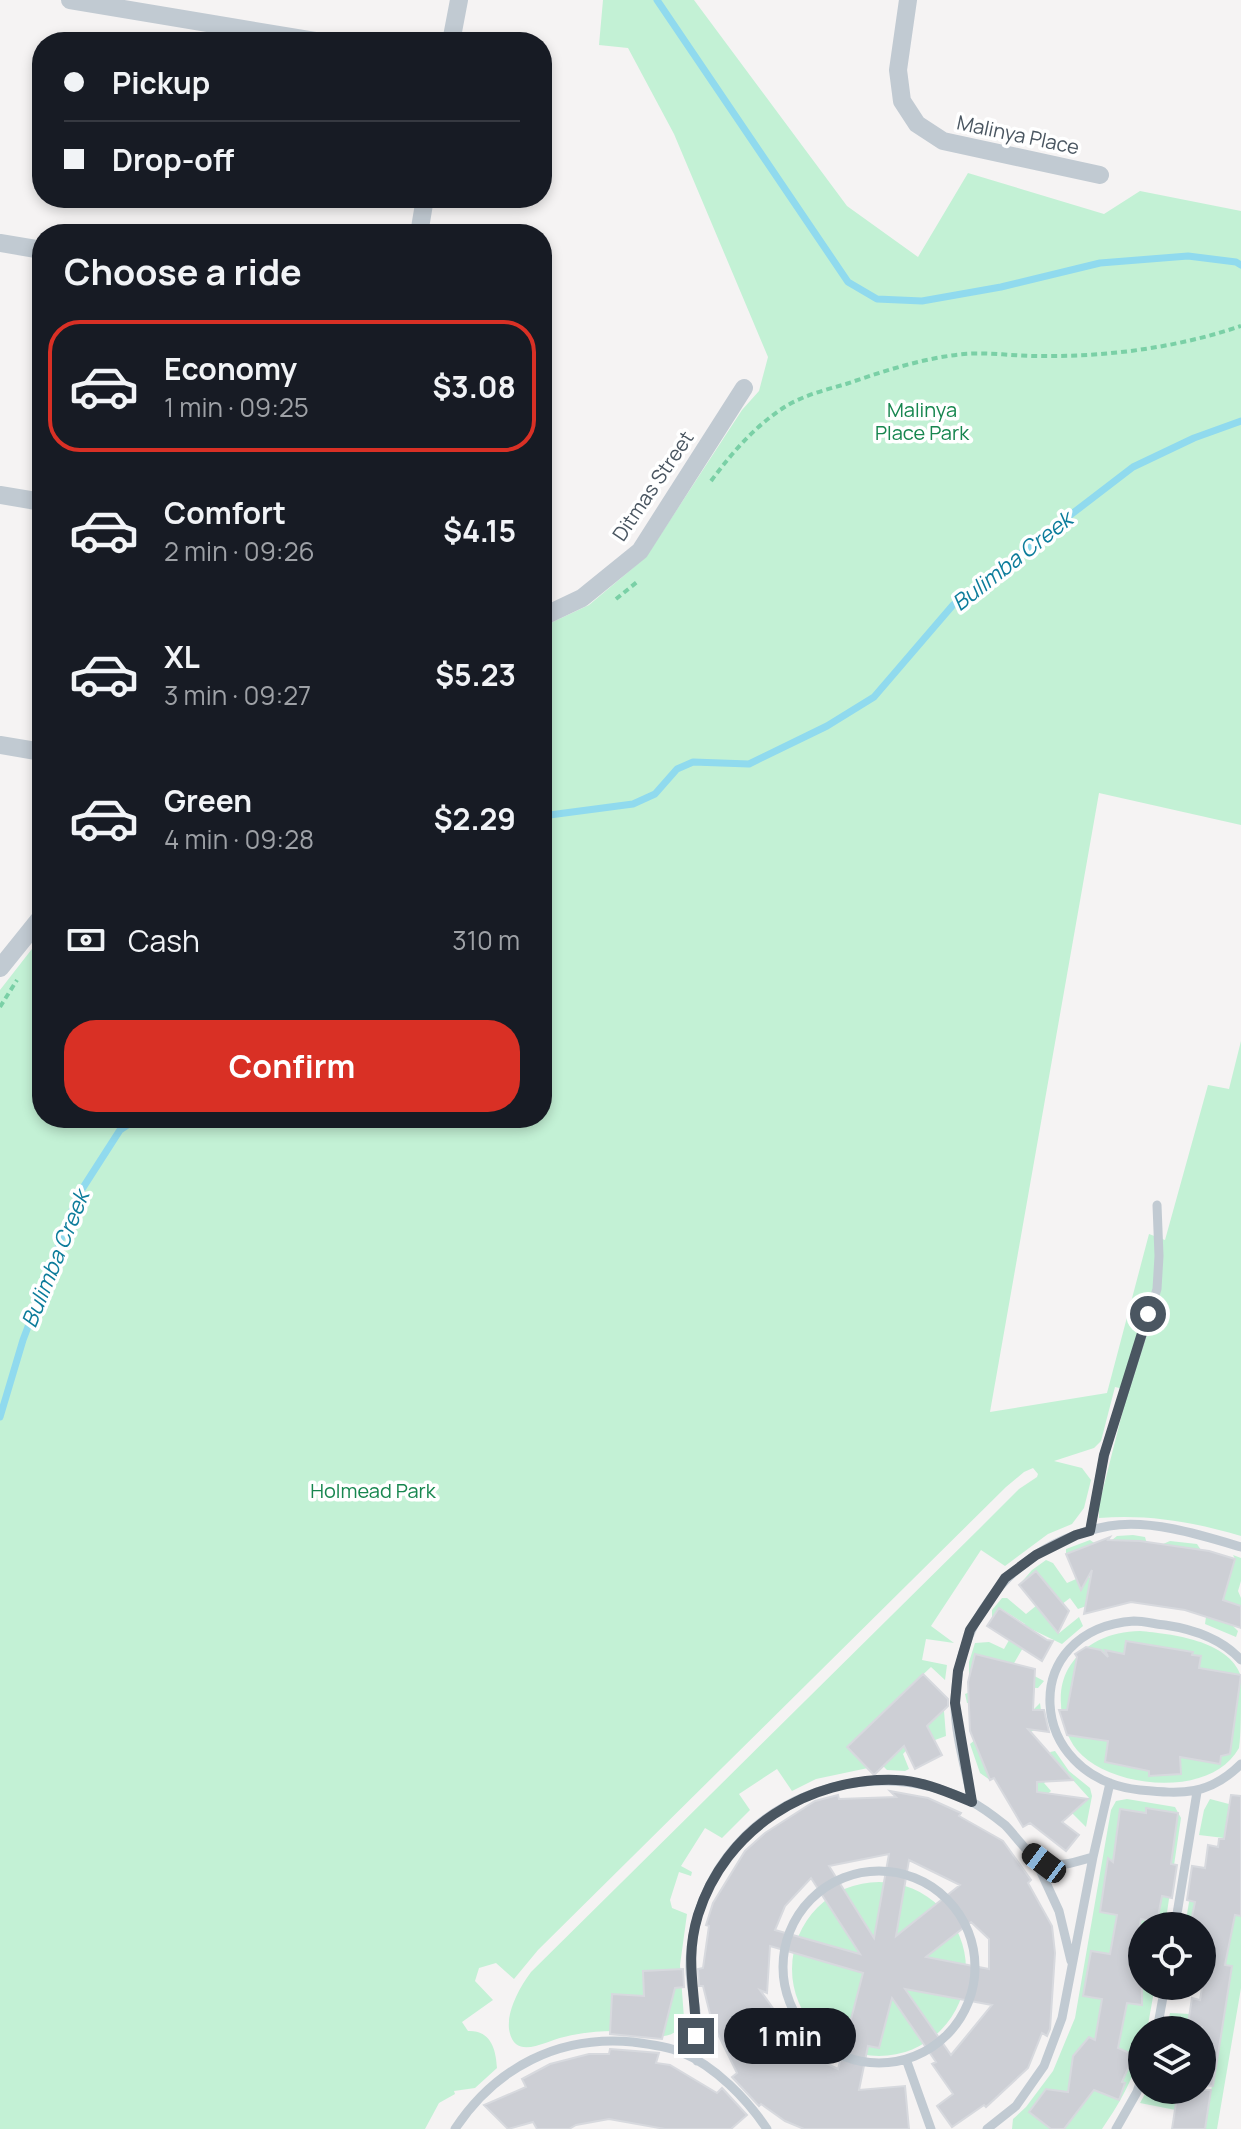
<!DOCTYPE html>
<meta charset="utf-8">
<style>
body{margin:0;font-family:Manrope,sans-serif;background:#20242c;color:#f1f3f6;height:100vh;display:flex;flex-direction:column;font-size:30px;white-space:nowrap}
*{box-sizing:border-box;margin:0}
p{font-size:26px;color:#9ea1a6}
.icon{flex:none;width:44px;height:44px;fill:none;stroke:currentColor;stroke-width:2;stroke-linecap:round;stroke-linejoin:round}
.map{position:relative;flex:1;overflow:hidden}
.drawer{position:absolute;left:32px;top:224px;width:520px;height:904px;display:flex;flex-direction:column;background:#171b24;border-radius:32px;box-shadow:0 4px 12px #0003}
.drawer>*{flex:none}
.banner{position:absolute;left:32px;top:32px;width:520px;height:176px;border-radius:32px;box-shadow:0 4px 12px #0003;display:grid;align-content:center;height:176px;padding:0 32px;background:#171b24}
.fabs{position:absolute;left:1128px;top:1912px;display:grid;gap:16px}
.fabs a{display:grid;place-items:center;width:88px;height:88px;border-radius:50%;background:#171b24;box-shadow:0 4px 12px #0003;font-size:40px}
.end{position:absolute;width:36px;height:36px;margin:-18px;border:10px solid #4a5661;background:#fff;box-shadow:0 0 0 4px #fff}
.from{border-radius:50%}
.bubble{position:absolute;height:56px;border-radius:28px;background:#171b24;box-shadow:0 4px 12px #0003;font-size:26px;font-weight:700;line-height:56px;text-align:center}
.car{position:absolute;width:24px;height:48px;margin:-24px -12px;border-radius:10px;box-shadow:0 0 6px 2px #0007;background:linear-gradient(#222 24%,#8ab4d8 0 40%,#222 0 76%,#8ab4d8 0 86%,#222 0)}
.banner b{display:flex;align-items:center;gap:28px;height:76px;font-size:30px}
.banner b+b{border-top:2px solid #363941}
.banner i{width:20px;height:20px;background:#f1f3f6}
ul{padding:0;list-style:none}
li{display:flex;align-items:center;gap:24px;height:132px;margin:0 16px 12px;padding:0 16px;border:4px solid transparent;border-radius:32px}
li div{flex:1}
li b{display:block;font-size:30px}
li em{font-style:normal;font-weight:700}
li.current{border-color:#d93025}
li>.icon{width:72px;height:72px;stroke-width:1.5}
h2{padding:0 32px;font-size:36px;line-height:96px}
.pay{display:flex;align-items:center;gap:20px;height:88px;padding:0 32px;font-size:30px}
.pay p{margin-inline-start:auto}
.action{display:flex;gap:16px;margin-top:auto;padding:16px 32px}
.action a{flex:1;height:92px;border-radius:32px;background:#d93025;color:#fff;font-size:32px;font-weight:700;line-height:92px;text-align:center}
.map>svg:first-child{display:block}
.green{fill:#c3f1d5}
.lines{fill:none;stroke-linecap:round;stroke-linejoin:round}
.stream{stroke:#90daee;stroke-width:7}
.building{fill:#cdcfd5;stroke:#d7d9de;stroke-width:2;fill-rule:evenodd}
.path{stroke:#7ad0a6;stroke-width:4;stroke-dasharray:6 4;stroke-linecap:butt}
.service{stroke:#c1cad2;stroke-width:9}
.minor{stroke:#c1cad2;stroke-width:18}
.route{stroke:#4a5661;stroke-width:10}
.labels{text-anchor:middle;stroke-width:7;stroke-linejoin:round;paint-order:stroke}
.street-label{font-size:20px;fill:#4a5661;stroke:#fff}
.park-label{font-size:20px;fill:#17864f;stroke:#fff}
.water-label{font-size:22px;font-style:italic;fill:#0c7c9b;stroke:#fff}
</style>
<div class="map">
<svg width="1241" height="2129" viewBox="0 0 1241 2129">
<rect width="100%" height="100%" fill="#f5f3f3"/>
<!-- green -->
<path class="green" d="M603 0H694L847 206 918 257 968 173 1104 214 1140 191 1241 211V825L1099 793 990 1412 1107 1393 1149 1234 1165 1240 1208 1085 1229 1089 1241 1041V1536C1194 1522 1148 1514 1099 1518V1505L1128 1390 1115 1387 1101 1441 1094 1448 1054 1461 1082 1468 1091 1480 1084 1508 1072 1524 1048 1534 1005 1566 981 1550 931 1626 954 1643 926 1639 922 1660 947 1665 945 1680 931 1667 897 1699 944 1711 946 1736 935 1740 931 1734 912 1744 903 1754 909 1769 905 1771 887 1770 883 1766 905 1744 878 1717 847 1747 868 1768 816 1779 792 1791 777 1769 739 1794 750 1810 722 1838 705 1828 681 1866 692 1872 691 1876 679 1872 670 1900 672 1908 687 1914 680 1965 684 2018C675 2050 637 2031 613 2031 597 2031 580 2033 564 2037 545 2041 514 2062 509 2029 507 2010 520 1987 531 1972L978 1530 1019 1489 1037 1477 1038 1474 1033 1468 1024 1472 1006 1487 538 1950 514 1979 496 1963 479 1968 475 1981 493 2000 462 2022 468 2031C490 2030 496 2048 497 2068L475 2088 454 2091 455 2094 439 2103 425 2129H0V990L42 936V1118H542V627L589 605 646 557 742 410 759 391 768 357 674 134 628 48 599 45Z
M1133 1535 1145 1537 1147 1544 1185 1548 1163 1544 1170 1541 1197 1544 1226 1588 1235 1559 1233 1555 1241 1558V1581L1238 1591 1241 1598V1617L1233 1626 1238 1631 1236 1637 1205 1624 1206 1617 1229 1602 1192 1590 1184 1591 1092 1604 1078 1609 1070 1598 1045 1617 1058 1634 1079 1617 1083 1626 1062 1644 1029 1628 1028 1639 1013 1665 1044 1681 1038 1688 1011 1687 1009 1720 1033 1710 1040 1703 1043 1726 1007 1743 1053 1758 1050 1752 1055 1751 1069 1771 1090 1788 1092 1796 1086 1827 1072 1813 1089 1798 1062 1768 1044 1783 1051 1791 1043 1798 978 1751 990 1780 980 1773 970 1744 976 1739 999 1702 967 1703 965 1694 975 1690 1005 1662 975 1654 969 1677V1662L975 1643 989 1642 1004 1649 1013 1633 1017 1636 1025 1624 1000 1608 992 1618V1610L1002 1598H1007L1026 1614 1042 1601 1044 1604 1056 1595 1036 1571 1019 1585 1032 1570 1046 1560 1053 1563 1067 1583 1083 1576 1085 1579 1099 1574 1088 1546 1066 1554V1549L1090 1540 1134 1571 1135 1541 1112 1540 1117 1536Z
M1140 1631C1171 1634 1229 1640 1241 1676 1241 1681 1241 1689 1241 1694 1241 1709 1241 1735 1239 1748 1211 1799 1110 1789 1077 1750 1067 1738 1061 1719 1061 1704 1060 1692 1062 1680 1068 1669 1084 1642 1110 1632 1140 1631Z
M1127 1799 1175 1807 1181 1818 1165 1926H1142V1986H1155L1147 2030H1142C1142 2066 1122 2100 1102 2129H1012L1013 2119 1026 2107 1053 2071 1075 2018 1111 1810 1116 1801Z
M1210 1799 1229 1804 1224 1838 1199 1835 1204 1810Z
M792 1969a87 87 0 1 1 174 0a87 87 0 1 1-174 0Z
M1192 1884 1241 1912V1988L1217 2129H1205L1206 2116 1140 2103 1147 2090H1178L1177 2099 1209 2104 1213 2079 1202 2030 1166 2029 1170 2013 1190 2014 1189 2024 1221 2030 1207 1962H1202V1951L1226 1956 1233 1923 1193 1914 1190 1926H1185Z"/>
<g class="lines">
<!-- stream -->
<path class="stream" d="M657 0 848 282 877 299 922 301 1001 287 1100 263 1188 256 1236 262 1241 265
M542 816 633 804 655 794 677 769 693 762 749 764 827 726 874 697 953 605 1133 467 1194 438 1241 421
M0 1417 23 1340 77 1197 120 1130 138 1118"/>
</g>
<!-- building -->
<path class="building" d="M1110 1537 1108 1540 1140 1541 1209 1551 1235 1559 1223 1600 1241 1606V1628L1185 1610 1131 1602 1084 1614 1092 1570 1081 1590 1066 1554Z
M1036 1571 1069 1611 1058 1633 1019 1585Z
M999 1608 1047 1640 1053 1641 1042 1661 987 1626Z
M1126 1641 1193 1652 1192 1655 1201 1656 1199 1668 1241 1675 1230 1754 1221 1756 1220 1764 1180 1757 1181 1774 1149 1776V1771L1105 1762 1108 1741 1067 1735 1059 1710H1067L1077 1657 1075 1654 1086 1647 1101 1650 1108 1657 1105 1650 1124 1654Z
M975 1654 1035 1669 1033 1710H1044L1049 1732 1028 1729 1073 1780 1037 1782V1792L1088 1799 1062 1822 1079 1835 1066 1851 1030 1823 1023 1827 994 1778 990 1780 970 1731 968 1682Z
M923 1674 948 1699V1706L927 1726 942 1755 915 1769 904 1746 874 1775 847 1747Z
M890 1791 928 1798 961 1813 959 1816 1003 1841 1031 1880 1028 1883 1052 1926 1055 1953 1050 2029 1047 2036 1042 2033 1028 2068 986 2107 984 2105 952 2127 937 2106 953 2094 932 2064 936 2062 892 1998 879 2048 868 2046 859 2090 905 2086 909 2129H804L785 2121 761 2104 759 2106 732 2077 737 2073 712 2022 703 1986H699L698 1969 703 1968 709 1926 706 1925 713 1903 745 1851 765 1833 815 1801 838 1795 839 1799 896 1797ZM889 1854 874 1938 829 1866ZM909 1860 960 1885 896 1936ZM811 1878 860 1954 775 1930 785 1906ZM971 1922 989 1939V1969L926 1957ZM770 1946 863 1973 838 2069 805 2053 782 2021 780 2022 777 2014 760 1990 767 1993ZM905 1989 992 2005 951 2055Z
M1231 1795 1241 1796V1916L1235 1915 1225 1965 1232 1966 1213 2086 1202 2085V2027L1188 2024 1192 1998 1200 2000 1208 1952 1202 1951V1926H1190L1195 1902 1187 1900 1192 1866 1205 1868 1208 1845 1218 1847 1219 1839H1224Z
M1146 1808 1178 1813 1171 1864 1177 1865 1172 1898 1162 1896 1157 1922 1141 1919 1134 1956 1142 1958V2005L1127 2003 1118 2048 1134 2055 1122 2082 1125 2083 1119 2100 1094 2090 1064 2129H1051L1029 2112 1046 2089 1068 2092 1073 2056 1089 2037 1095 2040 1102 1999 1083 1996 1091 1951 1110 1954 1117 1915 1100 1912 1108 1858 1113 1862 1120 1809 1146 1813Z
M683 1969 684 1987 675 1988 662 2039 610 2034 612 1994 644 1996 643 1971Z
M610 2049 659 2053 656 2063 670 2065 717 2093 722 2088 747 2115 731 2129H665L609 2119 576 2125 569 2129H537L533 2122 508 2129 484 2105 526 2087 522 2079 550 2064 589 2054H609Z
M1178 2090H1211L1205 2129H1172Z"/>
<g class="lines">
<!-- path -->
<path class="path" d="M711 481C732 453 753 428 783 408 801 396 825 390 846 384 884 371 923 358 964 354 988 352 1013 356 1037 356 1106 357 1176 348 1241 326
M616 599 637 582
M0 1007 17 980"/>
<!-- service -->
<path class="service" d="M1090 1531 1104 1455 1157 1289 1159 1256 1157 1205
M1241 1660C1222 1639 1192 1629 1165 1625 1155 1624 1144 1621 1134 1621 1017 1629 1025 1778 1140 1790 1182 1794 1209 1796 1241 1764
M972 1802C966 1770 954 1733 955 1699 960 1611 1021 1542 1109 1526 1151 1519 1201 1535 1241 1547
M1035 1859 1059 1911 1071 1961
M783 1967a96 96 0 1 1 192 0a96 96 0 1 1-192 0Z
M1175 1926 1197 1792
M1157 2030 1165 1986
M906 2059 931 2129
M697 2061C697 2045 698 2028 696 2012 695 2002 692 1992 691 1982 688 1961 692 1936 698 1915 732 1800 864 1750 970 1801 982 1807 995 1817 1005 1825 1017 1837 1029 1857 1045 1863 1060 1868 1078 1861 1093 1857
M455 2129C496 2067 559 2035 633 2042 649 2044 666 2046 681 2052 715 2066 747 2099 767 2129
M987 2129 1016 2106 1044 2066 1062 2018 1093 1857 1110 1783
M1116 2129 1137 2092 1142 2076"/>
<!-- minor -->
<path class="minor" d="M70 0 321 42
M908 0 898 70 902 101 917 124 943 141 1100 175
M451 42 459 0
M419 234 425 198
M0 243 42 250
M0 495 42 502
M542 617 582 598 640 551 744 388
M0 745 42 752
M0 968 42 916"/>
</g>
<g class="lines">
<!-- route -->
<path class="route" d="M696 2036C696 1991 684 1961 698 1915 725 1829 808 1777 896 1780 923 1781 947 1792 972 1802L955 1703 958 1671 970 1630 1005 1578 1036 1555 1076 1535 1090 1531 1104 1455 1148 1314"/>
</g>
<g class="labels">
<!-- street labels -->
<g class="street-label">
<text transform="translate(1018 135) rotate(12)" y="7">Malinya Place</text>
<text transform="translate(653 486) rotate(-56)" y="7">Ditmas Street</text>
</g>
<!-- park labels -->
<g class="park-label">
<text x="922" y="417">Malinya<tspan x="922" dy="23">Place Park</tspan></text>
<text x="373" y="1498">Holmead Park</text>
</g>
<!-- water labels -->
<g class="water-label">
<text transform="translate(1012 561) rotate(-38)" y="8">Bulimba Creek</text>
<text transform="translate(55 1259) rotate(-68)" y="8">Bulimba Creek</text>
</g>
</g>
</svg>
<div class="fabs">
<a><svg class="icon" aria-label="locate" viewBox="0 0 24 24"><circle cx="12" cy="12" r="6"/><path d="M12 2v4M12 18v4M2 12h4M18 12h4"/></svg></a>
<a><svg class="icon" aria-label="layers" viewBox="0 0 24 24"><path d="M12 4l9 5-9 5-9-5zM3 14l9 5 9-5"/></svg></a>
</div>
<i class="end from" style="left:1148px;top:1314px"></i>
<i class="end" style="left:696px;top:2036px"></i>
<div class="bubble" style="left:724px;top:2008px;width:132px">1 min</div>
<i class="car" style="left:1044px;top:1863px;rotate:307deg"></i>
<div class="banner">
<b><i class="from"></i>Pickup</b>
<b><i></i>Drop-off</b>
</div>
<section class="drawer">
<h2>Choose a ride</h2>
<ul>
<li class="current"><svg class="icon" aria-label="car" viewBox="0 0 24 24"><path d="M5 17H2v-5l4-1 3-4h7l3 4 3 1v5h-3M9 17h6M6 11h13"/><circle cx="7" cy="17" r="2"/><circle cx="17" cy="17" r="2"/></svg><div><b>Economy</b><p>1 min · 09:25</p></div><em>$3.08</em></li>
<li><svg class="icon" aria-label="car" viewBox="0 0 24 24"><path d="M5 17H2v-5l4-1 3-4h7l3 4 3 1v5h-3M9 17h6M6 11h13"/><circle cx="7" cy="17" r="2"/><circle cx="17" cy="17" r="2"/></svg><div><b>Comfort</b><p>2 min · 09:26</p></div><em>$4.15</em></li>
<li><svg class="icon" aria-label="car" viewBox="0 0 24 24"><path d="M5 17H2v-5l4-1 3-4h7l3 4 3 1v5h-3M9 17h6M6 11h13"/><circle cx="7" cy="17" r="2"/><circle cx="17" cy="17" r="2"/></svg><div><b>XL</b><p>3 min · 09:27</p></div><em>$5.23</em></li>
<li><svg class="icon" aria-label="car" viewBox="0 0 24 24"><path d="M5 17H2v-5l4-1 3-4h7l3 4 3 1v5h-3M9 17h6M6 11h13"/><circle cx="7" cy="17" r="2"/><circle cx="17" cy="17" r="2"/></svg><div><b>Green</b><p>4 min · 09:28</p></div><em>$2.29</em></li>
</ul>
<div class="pay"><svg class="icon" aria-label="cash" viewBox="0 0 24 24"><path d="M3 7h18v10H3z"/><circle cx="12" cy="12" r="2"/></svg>Cash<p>310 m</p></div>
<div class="action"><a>Confirm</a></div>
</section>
</div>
